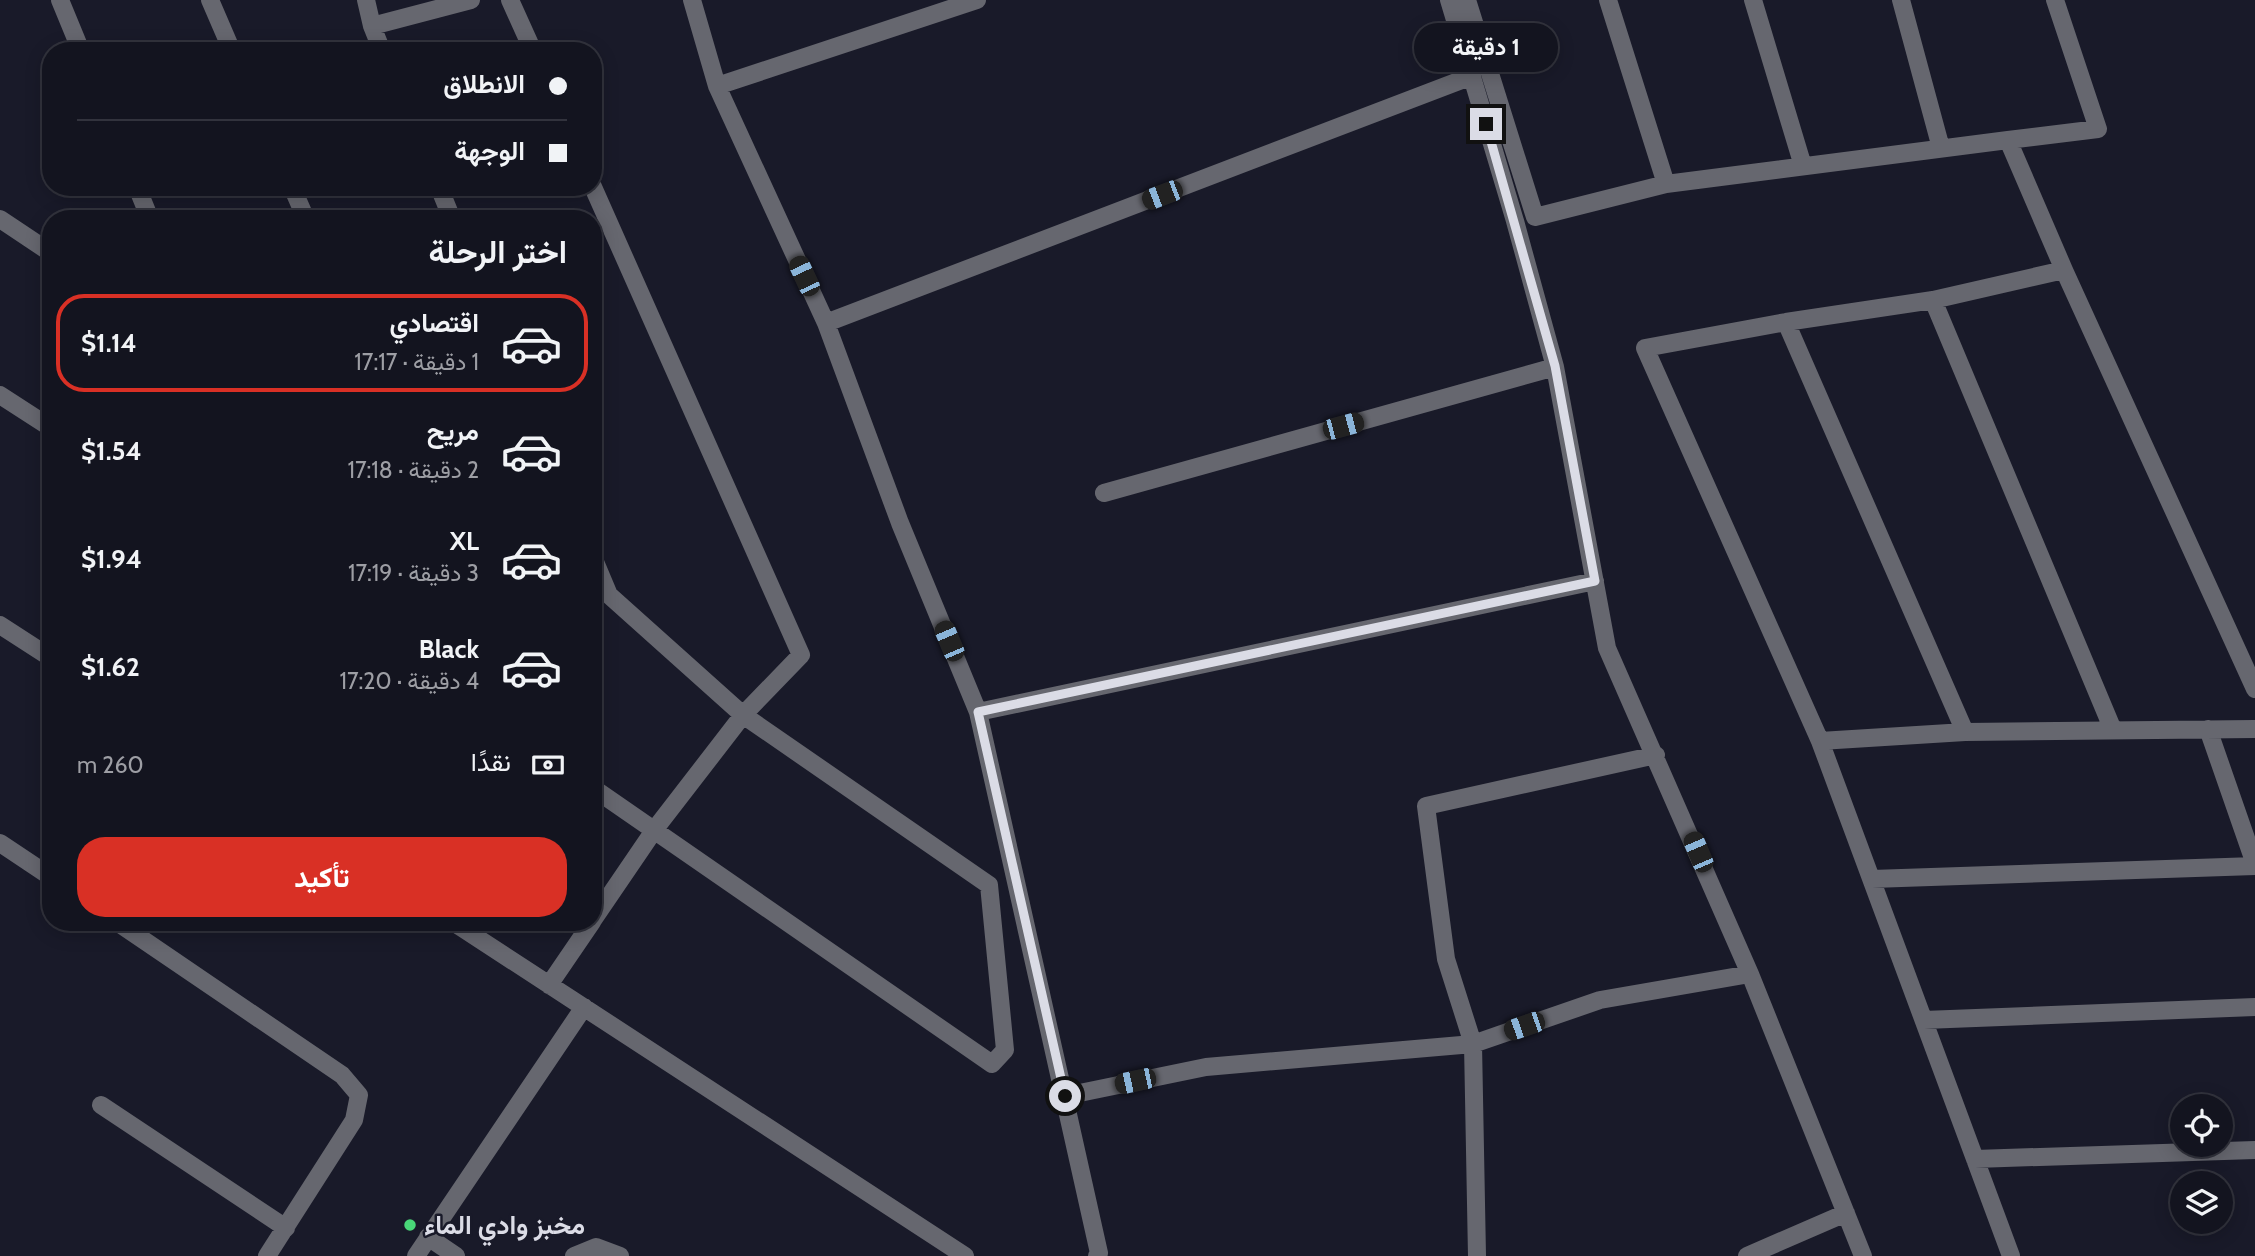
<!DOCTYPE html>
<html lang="ar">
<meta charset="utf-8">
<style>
body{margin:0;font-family:Cabin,Vazirmatn,sans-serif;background:#1c1d28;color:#f1f3f6;direction:rtl;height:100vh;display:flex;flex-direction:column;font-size:26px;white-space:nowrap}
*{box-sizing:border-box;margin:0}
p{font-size:23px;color:#9d9ea4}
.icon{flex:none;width:38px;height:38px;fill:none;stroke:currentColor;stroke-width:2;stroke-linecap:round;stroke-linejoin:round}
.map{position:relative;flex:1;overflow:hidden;direction:ltr}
.side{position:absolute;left:42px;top:210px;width:560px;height:721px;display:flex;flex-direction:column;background:#13141f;border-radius:28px;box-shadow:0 4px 18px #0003,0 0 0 2px #32333d;direction:rtl}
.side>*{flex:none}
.hud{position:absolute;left:42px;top:42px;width:560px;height:154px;border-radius:28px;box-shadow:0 4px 18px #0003,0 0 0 2px #32333d;direction:rtl;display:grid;align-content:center;height:154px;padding:0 35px;background:#13141f}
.controls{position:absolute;left:2170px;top:1094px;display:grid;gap:14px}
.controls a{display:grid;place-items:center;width:63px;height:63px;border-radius:50%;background:#13141f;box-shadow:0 4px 18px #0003,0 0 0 2px #32333d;font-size:35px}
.end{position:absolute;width:32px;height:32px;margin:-16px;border:9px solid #dbdce6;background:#111;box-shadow:0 0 0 4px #111}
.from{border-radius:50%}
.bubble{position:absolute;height:49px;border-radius:24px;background:#13141f;box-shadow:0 4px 18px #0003,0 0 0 2px #32333d;font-size:23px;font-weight:700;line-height:49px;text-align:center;direction:rtl}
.car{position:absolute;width:21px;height:42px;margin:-21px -10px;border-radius:9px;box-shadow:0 0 5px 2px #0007;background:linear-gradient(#222 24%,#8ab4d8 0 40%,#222 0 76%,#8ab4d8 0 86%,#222 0)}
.hud b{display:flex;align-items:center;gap:24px;height:66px;font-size:26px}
.hud b+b{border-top:2px solid #32333d}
.hud i{width:18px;height:18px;background:#f1f3f6}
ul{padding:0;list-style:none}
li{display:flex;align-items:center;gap:21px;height:98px;margin:0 14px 10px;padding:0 21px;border:4px solid transparent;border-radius:28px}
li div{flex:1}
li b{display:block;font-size:26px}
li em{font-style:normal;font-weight:700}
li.current{border-color:#d93025}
li>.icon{width:63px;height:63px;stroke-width:1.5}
h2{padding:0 35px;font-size:32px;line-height:84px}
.pay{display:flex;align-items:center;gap:18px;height:77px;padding:0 35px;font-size:26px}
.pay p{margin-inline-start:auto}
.action{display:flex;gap:14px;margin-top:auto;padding:14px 35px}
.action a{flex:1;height:80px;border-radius:28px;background:#d93025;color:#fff;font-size:28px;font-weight:700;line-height:80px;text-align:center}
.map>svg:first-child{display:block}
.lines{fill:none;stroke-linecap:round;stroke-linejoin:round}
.minor{stroke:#66676f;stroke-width:18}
.route{stroke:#dbdce6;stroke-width:9}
.poi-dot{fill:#49d778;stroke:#191a29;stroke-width:2.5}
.labels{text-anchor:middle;stroke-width:5;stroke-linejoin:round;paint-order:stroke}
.poi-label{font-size:26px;font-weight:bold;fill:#dbdce6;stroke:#191a29;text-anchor:start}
</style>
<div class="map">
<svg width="2255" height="1256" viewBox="0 0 2255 1256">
<rect width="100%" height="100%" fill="#191a29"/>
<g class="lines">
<!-- minor -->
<path class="minor" d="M60 0 81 51
M210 0 232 51
M366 0 372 26 382 51
M510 0 533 51
M692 0 717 86 826 323 900 523 978 712 1099 1253 1097 1256
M1449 0 1515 221 1555 367 1607 648 1750 974 1863 1256
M1467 0 1535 217 1666 184 2008 140 2064 270 2255 689
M1608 0 1666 184
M1753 0 1803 166
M1901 0 1941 148
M372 26 471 0
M717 86 977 0
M2008 140 2098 129 2055 0
M137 187 150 219
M292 187 306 219
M439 187 452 219
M593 187 801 655 743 715 989 885 1005 1050 992 1064 593 788
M0 219 51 253
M1933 300 2113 730
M1786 322 1965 732
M826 323 1472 76
M0 395 51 428
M1104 493 1555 367
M593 557 609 595 743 715 655 829 593 920
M0 625 51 658
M978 712 1595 581
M2208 729 2255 864
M1820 741 1965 732 2255 729
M0 843 51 877
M1872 879 2255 866
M117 922 342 1075 359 1095 354 1120 267 1256
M453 922 965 1256
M549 985 592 922
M1924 1020 2255 1007
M1065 1096 1206 1067 1473 1044 1600 1000 1750 974
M101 1105 286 1228
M1975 1159 2255 1150
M428 1237 456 1256
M416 1256 584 1007
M574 1256 596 1247 620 1256
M1477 1256 1473 1044 1446 959 1426 806 1656 755
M1747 1256 1846 1213
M2011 1256 1820 741 1645 348 1786 322 1933 300 2064 270"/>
</g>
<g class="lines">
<!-- route -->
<path class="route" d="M1065 1096 978 712 1595 581 1555 366 1486 124"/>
</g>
<!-- markers -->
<circle class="poi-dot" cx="410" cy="1225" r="7"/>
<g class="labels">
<!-- poi labels -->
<g class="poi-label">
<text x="424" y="1234">مخبز وادي الماء</text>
</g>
</g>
</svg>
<div class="controls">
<a><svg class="icon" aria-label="locate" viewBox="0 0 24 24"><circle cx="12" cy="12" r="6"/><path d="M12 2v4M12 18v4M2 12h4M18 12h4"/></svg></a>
<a><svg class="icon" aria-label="layers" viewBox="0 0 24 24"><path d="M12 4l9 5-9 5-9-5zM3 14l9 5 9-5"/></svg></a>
</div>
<i class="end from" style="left:1065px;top:1096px"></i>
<i class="end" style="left:1486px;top:124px"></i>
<div class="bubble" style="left:1414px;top:23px;width:144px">1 دقيقة</div>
<i class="car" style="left:1162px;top:195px;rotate:249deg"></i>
<i class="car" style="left:804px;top:276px;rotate:335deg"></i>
<i class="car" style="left:1343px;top:426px;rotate:75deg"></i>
<i class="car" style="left:949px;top:641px;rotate:337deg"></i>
<i class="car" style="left:1698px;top:852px;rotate:337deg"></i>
<i class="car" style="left:1524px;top:1026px;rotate:251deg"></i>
<i class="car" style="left:1135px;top:1081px;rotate:258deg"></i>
<div class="hud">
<b><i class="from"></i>الانطلاق</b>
<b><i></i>الوجهة</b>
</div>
<section class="side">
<h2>اختر الرحلة</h2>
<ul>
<li class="current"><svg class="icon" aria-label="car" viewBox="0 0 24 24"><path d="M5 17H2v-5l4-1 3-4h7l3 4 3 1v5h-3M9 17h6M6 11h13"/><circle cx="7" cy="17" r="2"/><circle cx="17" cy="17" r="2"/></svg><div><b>اقتصادي</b><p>1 دقيقة · 17:17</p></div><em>$1.14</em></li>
<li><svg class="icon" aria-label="car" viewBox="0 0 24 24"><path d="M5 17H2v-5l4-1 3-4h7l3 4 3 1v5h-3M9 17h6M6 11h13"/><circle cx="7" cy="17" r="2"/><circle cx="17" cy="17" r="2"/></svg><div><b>مريح</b><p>2 دقيقة · 17:18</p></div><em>$1.54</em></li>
<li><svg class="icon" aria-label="car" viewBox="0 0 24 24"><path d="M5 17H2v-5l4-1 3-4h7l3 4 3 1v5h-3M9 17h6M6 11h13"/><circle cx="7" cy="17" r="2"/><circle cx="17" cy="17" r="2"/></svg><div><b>XL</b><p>3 دقيقة · 17:19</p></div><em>$1.94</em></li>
<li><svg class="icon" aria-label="car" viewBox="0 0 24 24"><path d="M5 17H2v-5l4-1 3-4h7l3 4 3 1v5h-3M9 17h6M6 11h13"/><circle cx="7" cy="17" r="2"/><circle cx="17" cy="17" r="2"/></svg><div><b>Black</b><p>4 دقيقة · 17:20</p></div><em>$1.62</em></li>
</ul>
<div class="pay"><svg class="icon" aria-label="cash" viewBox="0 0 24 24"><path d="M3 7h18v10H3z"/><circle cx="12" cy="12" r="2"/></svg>نقدًا<p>260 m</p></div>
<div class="action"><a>تأكيد</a></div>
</section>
</div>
